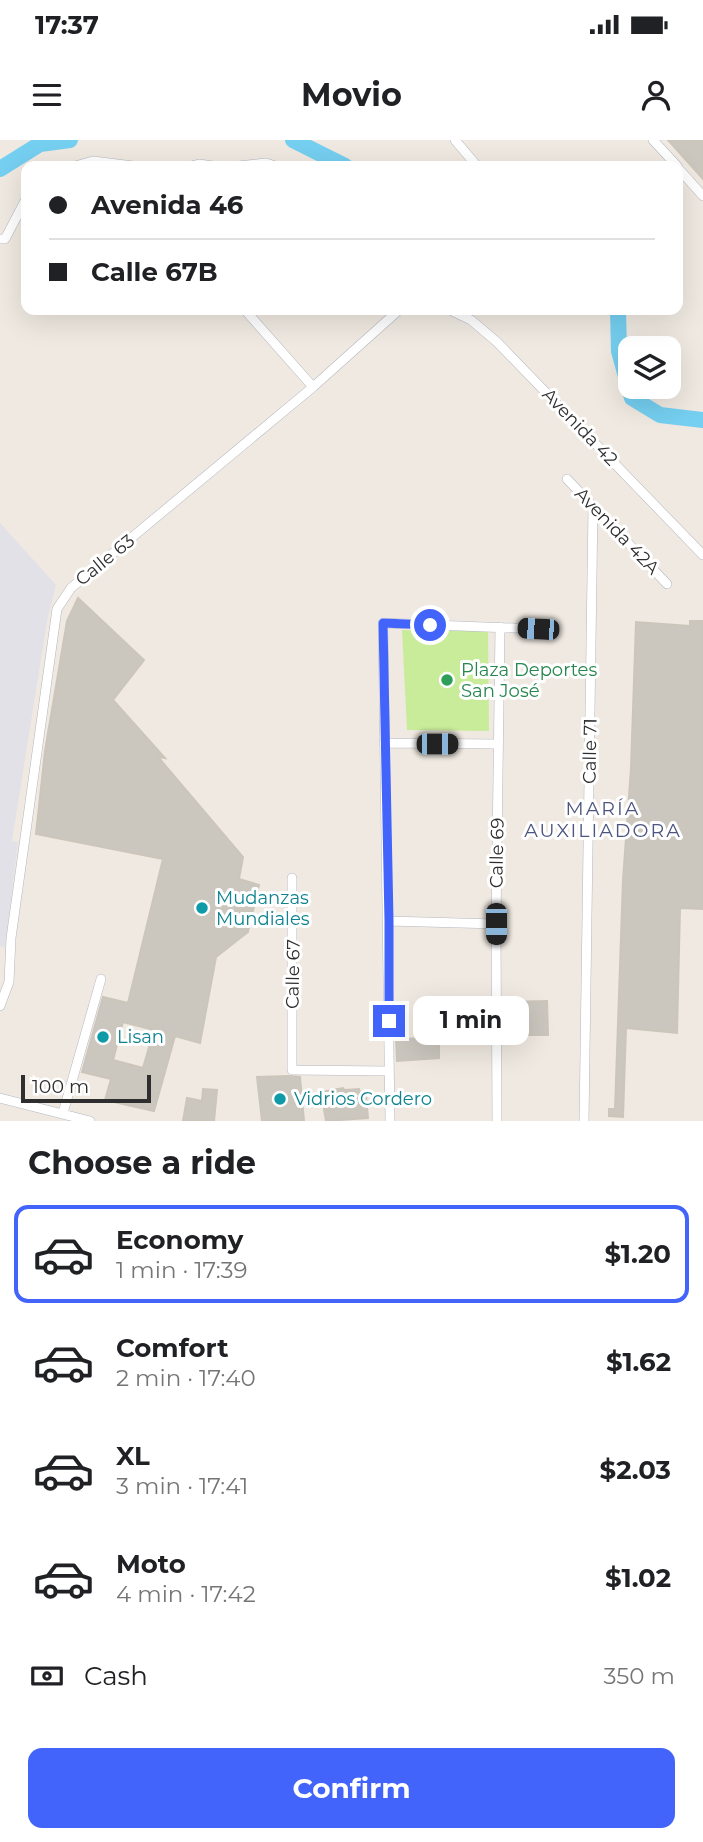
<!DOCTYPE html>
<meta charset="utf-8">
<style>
body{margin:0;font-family:Montserrat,sans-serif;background:#f2f2f2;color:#202124;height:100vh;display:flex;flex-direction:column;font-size:26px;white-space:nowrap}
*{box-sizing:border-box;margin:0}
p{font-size:23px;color:#757577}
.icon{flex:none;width:38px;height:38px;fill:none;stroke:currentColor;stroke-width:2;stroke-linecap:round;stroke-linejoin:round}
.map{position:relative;height:981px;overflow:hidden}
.details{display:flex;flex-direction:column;background:#fff;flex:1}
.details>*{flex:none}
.banner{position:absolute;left:21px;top:21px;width:662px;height:154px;border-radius:14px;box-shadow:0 7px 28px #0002;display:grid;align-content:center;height:154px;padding:0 28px;background:#fff}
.tools{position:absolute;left:618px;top:196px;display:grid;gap:14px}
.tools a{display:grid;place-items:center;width:63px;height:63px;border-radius:14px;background:#fff;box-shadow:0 7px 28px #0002;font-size:35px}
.scale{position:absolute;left:21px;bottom:18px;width:130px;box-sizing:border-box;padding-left:7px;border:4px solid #2e2e2e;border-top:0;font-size:19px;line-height:24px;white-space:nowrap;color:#2e2e2e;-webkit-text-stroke:5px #fff;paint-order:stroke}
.end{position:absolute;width:32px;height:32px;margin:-16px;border:9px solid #4264fb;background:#fff;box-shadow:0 0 0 4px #fff}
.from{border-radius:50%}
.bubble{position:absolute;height:49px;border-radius:14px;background:#fff;box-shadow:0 7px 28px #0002;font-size:23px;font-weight:700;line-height:49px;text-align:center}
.car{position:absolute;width:21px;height:42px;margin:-21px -10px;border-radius:9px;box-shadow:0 0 5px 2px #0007;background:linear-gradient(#222 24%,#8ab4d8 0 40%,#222 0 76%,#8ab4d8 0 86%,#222 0)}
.banner b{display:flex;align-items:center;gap:24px;height:66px;font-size:26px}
.banner b+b{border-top:2px solid #e0e0e0}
.banner i{width:18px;height:18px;background:#202124}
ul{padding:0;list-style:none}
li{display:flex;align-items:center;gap:21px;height:98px;margin:0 14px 10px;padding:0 14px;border:4px solid transparent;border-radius:14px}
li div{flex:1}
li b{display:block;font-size:26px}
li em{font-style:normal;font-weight:700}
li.selected{border-color:#4264fb}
li>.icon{width:63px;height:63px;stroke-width:1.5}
h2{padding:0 28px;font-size:32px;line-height:84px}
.pay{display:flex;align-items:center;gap:18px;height:77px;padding:0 28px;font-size:26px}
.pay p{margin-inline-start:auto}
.action{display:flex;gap:14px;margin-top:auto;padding:14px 28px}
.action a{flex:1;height:80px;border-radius:14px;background:#4264fb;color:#fff;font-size:28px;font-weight:700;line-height:80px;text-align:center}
.status{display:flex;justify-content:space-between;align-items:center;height:49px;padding:0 35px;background:#fff;direction:ltr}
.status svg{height:19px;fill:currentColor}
header{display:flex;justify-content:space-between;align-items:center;height:91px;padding:0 28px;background:#fff;font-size:32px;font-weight:700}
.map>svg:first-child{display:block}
.industrial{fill:#e3e1e8}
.pitch{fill:#c9ec9a}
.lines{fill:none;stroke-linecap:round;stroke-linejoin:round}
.river{stroke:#75cff0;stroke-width:16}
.building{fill:#cbc7bf;stroke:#cbc5ba;stroke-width:2;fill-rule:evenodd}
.minor-casing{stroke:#b4b7c1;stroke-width:10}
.minor{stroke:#fff;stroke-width:9}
.route{stroke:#4264fb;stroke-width:9}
.leisure-dot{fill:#2e9e5b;stroke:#fff;stroke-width:2.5}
.culture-dot{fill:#0f9aa8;stroke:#fff;stroke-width:2.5}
.labels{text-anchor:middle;stroke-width:6;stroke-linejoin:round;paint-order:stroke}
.street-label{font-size:18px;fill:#2e2e2e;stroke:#fff}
.leisure-label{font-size:18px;fill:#27864d;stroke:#fff;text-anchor:start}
.culture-label{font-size:18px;fill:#0d838f;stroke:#fff;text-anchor:start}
.neighbourhood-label{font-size:19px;letter-spacing:2px;fill:#4d5680;stroke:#fff}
</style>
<div class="status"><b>17:37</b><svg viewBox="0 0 49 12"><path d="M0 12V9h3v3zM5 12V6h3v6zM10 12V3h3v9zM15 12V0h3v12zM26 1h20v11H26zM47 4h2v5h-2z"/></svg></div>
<header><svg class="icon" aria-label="menu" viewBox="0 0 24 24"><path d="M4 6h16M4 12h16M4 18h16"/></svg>Movio<svg class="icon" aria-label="person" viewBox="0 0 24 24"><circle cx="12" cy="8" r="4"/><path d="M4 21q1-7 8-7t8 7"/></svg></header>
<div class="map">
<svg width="703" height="981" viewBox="0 0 703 981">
<rect width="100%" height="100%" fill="#efe9e1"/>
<!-- industrial -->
<path class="industrial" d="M0 383 56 445 47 481 12 701 18 702 5 808 0 806Z"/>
<!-- pitch -->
<path class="pitch" d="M402 490 488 491 489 591 407 590Z"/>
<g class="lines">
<!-- river -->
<path class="river" d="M293 0 345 26
M0 29 40 4 70 0
M618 170 619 211 632 258 660 275 703 280"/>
</g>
<!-- building -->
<path class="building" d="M668 0H703V39Z
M78 458 144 520 113 560 165 618 158 617 243 717 239 739 259 745 248 792 216 817 200 903 175 896 154 971 105 960 111 939 82 932 103 857 128 863 163 719 36 694 45 611 67 481ZM123 882 154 890 143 928 113 920Z
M690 481H703V769L680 768 677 893 626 888 623 977 609 976V969H615L623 740 631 628 636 482 690 486Z
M547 861 548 895H508V862Z
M439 898V918L397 921 396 899Z
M289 936 300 937 304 981H262L257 937Z
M343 948 344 950 359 949 361 957 366 956 368 978 326 981 321 952Z
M203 949 217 950 214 981H183L187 958 202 961Z"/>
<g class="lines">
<defs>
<path id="minor" d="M455 0 477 26
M653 0 677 26
M75 26 93 21 133 26
M191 26 199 24 213 26
M239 26 266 23 275 26
M558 26H559
M677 27 703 56
M0 99H5L26 59
M245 170 313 247
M450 170 471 180 497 202 703 415
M567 339 667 444
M384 603 498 604
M292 738V930L389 931
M389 781 496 784
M0 866 9 842 11 798 57 469 71 448 313 247 399 170
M0 958 90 981
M63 973 101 839
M390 981 383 483 538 489
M497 981 496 784 500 487
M584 981 593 367"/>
</defs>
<!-- minor casing -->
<use href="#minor" class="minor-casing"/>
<!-- minor -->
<use href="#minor" class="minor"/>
</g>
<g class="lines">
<!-- route -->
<path class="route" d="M389 881V781L383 483 430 485"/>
</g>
<!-- markers -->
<circle class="leisure-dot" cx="447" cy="540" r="7"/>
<g class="culture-dot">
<circle cx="202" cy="768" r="7"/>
<circle cx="103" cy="897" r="7"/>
<circle cx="280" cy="959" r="7"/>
</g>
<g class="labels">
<!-- street labels -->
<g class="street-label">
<text transform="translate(580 287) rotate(46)" y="6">Avenida 42</text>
<text transform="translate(617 391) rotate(46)" y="6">Avenida 42A</text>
<text transform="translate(105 420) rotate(-39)" y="6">Calle 63</text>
<text transform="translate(590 611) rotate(-89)" y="6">Calle 71</text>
<text transform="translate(497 713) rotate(-89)" y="6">Calle 69</text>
<text transform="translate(293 834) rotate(-89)" y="6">Calle 67</text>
</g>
<!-- leisure labels -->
<g class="leisure-label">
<text x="461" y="536">Plaza Deportes<tspan x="461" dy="21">San José</tspan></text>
</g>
<!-- culture labels -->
<g class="culture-label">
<text x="216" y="764">Mudanzas<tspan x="216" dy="21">Mundiales</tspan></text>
<text x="117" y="903">Lisan</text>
<text x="294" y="965">Vidrios Cordero</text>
</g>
<!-- neighbourhood labels -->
<g class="neighbourhood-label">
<text x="603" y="675">MARÍA<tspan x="603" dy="22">AUXILIADORA</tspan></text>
</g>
</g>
</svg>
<div class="tools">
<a><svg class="icon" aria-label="layers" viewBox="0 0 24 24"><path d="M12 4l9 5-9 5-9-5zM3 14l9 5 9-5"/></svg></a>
</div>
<div class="scale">100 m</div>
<i class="end from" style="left:430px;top:485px"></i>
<i class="end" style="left:389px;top:881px"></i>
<div class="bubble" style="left:413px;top:856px;width:116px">1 min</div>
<i class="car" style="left:538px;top:489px;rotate:273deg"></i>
<i class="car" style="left:437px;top:604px;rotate:90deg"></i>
<i class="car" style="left:496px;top:784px;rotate:180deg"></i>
<div class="banner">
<b><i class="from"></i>Avenida 46</b>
<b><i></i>Calle 67B</b>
</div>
</div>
<section class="details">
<h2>Choose a ride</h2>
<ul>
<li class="selected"><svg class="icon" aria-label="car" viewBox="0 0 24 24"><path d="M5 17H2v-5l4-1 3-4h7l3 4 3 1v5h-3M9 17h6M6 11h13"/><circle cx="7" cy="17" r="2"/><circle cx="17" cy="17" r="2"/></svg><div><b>Economy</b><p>1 min · 17:39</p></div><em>$1.20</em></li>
<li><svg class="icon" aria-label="car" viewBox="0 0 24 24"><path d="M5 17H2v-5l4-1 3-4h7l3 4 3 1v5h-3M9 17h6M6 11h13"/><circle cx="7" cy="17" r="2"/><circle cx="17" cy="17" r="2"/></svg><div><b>Comfort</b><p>2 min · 17:40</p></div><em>$1.62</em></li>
<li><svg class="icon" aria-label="car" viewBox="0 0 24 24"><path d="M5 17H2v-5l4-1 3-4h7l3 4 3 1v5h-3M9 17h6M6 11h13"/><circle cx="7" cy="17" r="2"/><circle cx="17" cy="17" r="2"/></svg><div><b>XL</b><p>3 min · 17:41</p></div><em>$2.03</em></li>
<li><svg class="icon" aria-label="car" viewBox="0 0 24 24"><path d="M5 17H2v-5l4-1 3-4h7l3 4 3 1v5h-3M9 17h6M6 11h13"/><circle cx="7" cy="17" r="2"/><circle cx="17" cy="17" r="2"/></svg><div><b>Moto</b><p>4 min · 17:42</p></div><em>$1.02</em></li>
</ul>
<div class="pay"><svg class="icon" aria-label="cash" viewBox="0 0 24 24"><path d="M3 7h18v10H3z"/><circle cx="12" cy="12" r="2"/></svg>Cash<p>350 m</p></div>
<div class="action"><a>Confirm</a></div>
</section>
